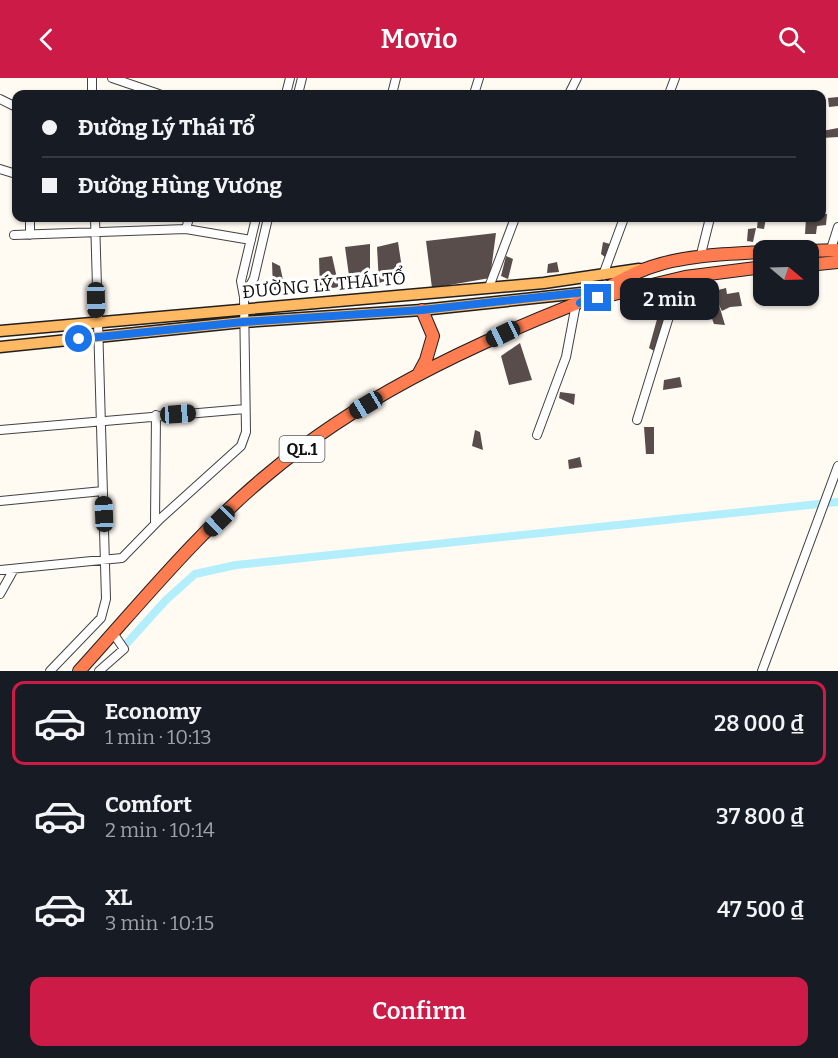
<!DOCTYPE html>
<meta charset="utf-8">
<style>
body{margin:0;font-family:Bitter,serif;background:#242831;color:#f1f3f6;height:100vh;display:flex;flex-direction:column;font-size:22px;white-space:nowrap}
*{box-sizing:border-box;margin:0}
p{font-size:20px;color:#9ea1a6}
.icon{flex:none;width:33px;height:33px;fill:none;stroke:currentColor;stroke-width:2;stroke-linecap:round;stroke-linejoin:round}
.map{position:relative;height:593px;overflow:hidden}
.details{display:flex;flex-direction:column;background:#171b24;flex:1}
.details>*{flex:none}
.guide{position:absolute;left:12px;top:12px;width:814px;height:132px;border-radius:12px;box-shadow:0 2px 4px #0004;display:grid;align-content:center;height:132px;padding:0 30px;background:#171b24}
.needle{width:39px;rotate:109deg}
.controls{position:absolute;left:753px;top:162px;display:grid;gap:12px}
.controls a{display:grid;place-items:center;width:66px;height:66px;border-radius:12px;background:#171b24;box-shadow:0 2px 4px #0004;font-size:30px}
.end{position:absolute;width:27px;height:27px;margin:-14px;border:8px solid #1a73e8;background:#fff;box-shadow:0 0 0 3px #fff}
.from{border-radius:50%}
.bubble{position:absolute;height:42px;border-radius:12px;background:#171b24;box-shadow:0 2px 4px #0004;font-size:20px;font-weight:600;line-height:42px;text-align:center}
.car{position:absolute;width:18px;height:36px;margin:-18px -9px;border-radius:8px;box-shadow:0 0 4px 2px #0007;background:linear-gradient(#222 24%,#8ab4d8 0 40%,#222 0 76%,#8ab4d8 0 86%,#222 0)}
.guide b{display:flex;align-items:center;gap:21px;height:57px;font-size:22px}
.guide b+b{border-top:2px solid #363941}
.guide i{width:15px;height:15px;background:#f1f3f6}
ul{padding:10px 0 0;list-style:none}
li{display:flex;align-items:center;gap:18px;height:84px;margin:0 12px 9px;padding:0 18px;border:3px solid transparent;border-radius:12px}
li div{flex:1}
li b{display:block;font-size:22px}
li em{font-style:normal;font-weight:600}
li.active{border-color:#cc1b47}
li>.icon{width:54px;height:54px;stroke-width:1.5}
.action{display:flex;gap:12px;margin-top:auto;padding:12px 30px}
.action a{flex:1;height:69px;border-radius:12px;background:#cc1b47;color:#fff;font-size:24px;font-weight:600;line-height:69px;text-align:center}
header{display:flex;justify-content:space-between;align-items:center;height:78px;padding:0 30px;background:#cc1b47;color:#fff;font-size:27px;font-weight:600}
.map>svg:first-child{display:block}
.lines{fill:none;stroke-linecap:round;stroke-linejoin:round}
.canal{stroke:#b2eefb;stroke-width:8}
.building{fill:#594d4b}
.minor-casing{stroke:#424242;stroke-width:10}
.major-casing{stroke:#202020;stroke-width:13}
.highway-casing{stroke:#202020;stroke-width:14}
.minor{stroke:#fff;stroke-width:8}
.major{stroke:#ffb962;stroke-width:10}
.highway{stroke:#ff7d50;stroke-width:12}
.route{stroke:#1a73e8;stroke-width:8}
.labels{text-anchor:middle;stroke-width:6;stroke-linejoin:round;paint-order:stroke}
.shield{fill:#fff;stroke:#575757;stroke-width:1.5}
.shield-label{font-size:16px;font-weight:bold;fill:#0f0f0f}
.street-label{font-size:18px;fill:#0f0f0f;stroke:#fff}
</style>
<header><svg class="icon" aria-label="back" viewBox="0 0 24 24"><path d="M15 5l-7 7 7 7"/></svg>Movio<svg class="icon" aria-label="search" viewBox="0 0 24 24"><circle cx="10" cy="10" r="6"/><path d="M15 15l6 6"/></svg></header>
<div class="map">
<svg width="838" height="593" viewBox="0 0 838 593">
<rect width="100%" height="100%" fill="#fffaf2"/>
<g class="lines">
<!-- canal -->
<path class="canal" d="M118 575 166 522 195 496 236 487 838 424"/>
</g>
<!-- building -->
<path class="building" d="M838 19V28L829 29 828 20Z
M838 50V59L822 60V53Z
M822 136H827L826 147 817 148 816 156H805L806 140H822Z
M758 140H766L764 151 757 150Z
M756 150 753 164 747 163 748 151Z
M496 155 490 200 432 210 426 163Z
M398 164 403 197 379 205 377 169Z
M603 164 610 166 605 179 601 176Z
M370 166V202L350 205 345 169Z
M332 178 339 209 320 212 319 180Z
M506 178 513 181 508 201 501 198Z
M272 184 280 188 285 211 273 212Z
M557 184 559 194 547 195 548 186Z
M726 210 727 216 739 214 742 228 730 229 722 233 719 227 725 247 714 246 706 225 718 223 714 213Z
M664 216 672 218 654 273 649 270Z
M520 265 532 302 509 307 501 278Z
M680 299 682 309 663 312 664 302Z
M560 314 575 316 574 327 559 320Z
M644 349H654V376H646Z
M475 352 480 354 483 372 472 368Z
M580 379 582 389 569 391 568 382Z"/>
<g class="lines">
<defs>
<path id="minor" d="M92 0V16
M112 0 159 16
M286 16 290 0
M298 16 302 0
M392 16 396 0
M474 16 479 0
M569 16 577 0
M669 16 675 0
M0 21 16 29
M0 91 16 96
M30 140V157
M186 151 189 140
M14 157 186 151 251 162
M830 174 838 149
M700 180 710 140
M603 197 624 140
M489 209 515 140
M244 219 254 200 268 140
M637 342 681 200
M0 352 245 331
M537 357 566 279 576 226
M0 423 103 413
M155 445 156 337
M0 492 122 480 160 441 241 368 246 354 244 219 241 203 256 140
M0 516 14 491
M50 593 101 540 106 521 95 140
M99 593 124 571 113 555
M762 593 838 388"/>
<path id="major" d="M0 253 544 205 639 191
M0 269 243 244 422 232 600 213"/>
<path id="highway" d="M794 172H797
M808 173 838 172
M808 187 838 184
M602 219 685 199 764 189
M419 295 426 282 433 258 422 232
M79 593C139 527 197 455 267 397 356 322 462 271 570 228 598 218 623 198 651 189 686 177 728 176 764 174"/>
</defs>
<!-- minor casing -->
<use href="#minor" class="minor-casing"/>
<!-- major casing -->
<use href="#major" class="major-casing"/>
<!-- highway casing -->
<use href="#highway" class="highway-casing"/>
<!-- minor -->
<use href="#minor" class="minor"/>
<!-- major -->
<use href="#major" class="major"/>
<!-- highway -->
<use href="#highway" class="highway"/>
</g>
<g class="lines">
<!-- route -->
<path class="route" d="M79 261 243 244 422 232 604 212 580 225 598 220"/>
</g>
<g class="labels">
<!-- shield labels -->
<rect class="shield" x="279.5" y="358" width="45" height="26" rx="4.5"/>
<g class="shield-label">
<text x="302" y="377">QL.1</text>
</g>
<!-- street labels -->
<g class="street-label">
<text transform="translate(324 207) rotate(-5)" y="6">ĐƯỜNG LÝ THÁI TỔ</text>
</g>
</g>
</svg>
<div class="controls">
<a><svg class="needle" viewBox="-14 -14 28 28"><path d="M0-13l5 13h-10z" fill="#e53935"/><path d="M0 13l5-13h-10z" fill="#9ea1a6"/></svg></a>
</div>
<i class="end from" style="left:79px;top:261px"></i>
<i class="end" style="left:598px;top:220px"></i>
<div class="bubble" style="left:620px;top:200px;width:99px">2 min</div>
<i class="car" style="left:96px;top:222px;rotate:179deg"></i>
<i class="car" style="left:503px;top:256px;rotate:245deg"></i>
<i class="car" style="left:366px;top:327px;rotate:239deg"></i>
<i class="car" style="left:178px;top:336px;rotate:86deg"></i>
<i class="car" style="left:104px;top:436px;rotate:358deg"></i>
<i class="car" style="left:219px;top:443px;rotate:226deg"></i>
<div class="guide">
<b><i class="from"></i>Đường Lý Thái Tổ</b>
<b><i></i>Đường Hùng Vương</b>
</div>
</div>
<section class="details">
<ul>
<li class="active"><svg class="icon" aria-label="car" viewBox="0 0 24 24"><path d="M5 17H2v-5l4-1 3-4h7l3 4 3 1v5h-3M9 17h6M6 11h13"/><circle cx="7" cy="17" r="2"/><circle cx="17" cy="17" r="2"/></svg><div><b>Economy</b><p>1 min · 10:13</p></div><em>28 000 ₫</em></li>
<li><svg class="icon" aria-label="car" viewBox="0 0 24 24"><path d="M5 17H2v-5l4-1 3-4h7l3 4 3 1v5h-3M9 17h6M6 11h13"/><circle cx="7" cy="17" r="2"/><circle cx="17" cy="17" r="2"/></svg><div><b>Comfort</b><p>2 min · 10:14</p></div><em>37 800 ₫</em></li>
<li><svg class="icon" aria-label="car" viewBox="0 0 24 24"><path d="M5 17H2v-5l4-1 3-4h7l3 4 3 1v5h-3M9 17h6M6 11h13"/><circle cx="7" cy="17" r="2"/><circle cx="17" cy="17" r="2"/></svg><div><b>XL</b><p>3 min · 10:15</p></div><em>47 500 ₫</em></li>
</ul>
<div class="action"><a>Confirm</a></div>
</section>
